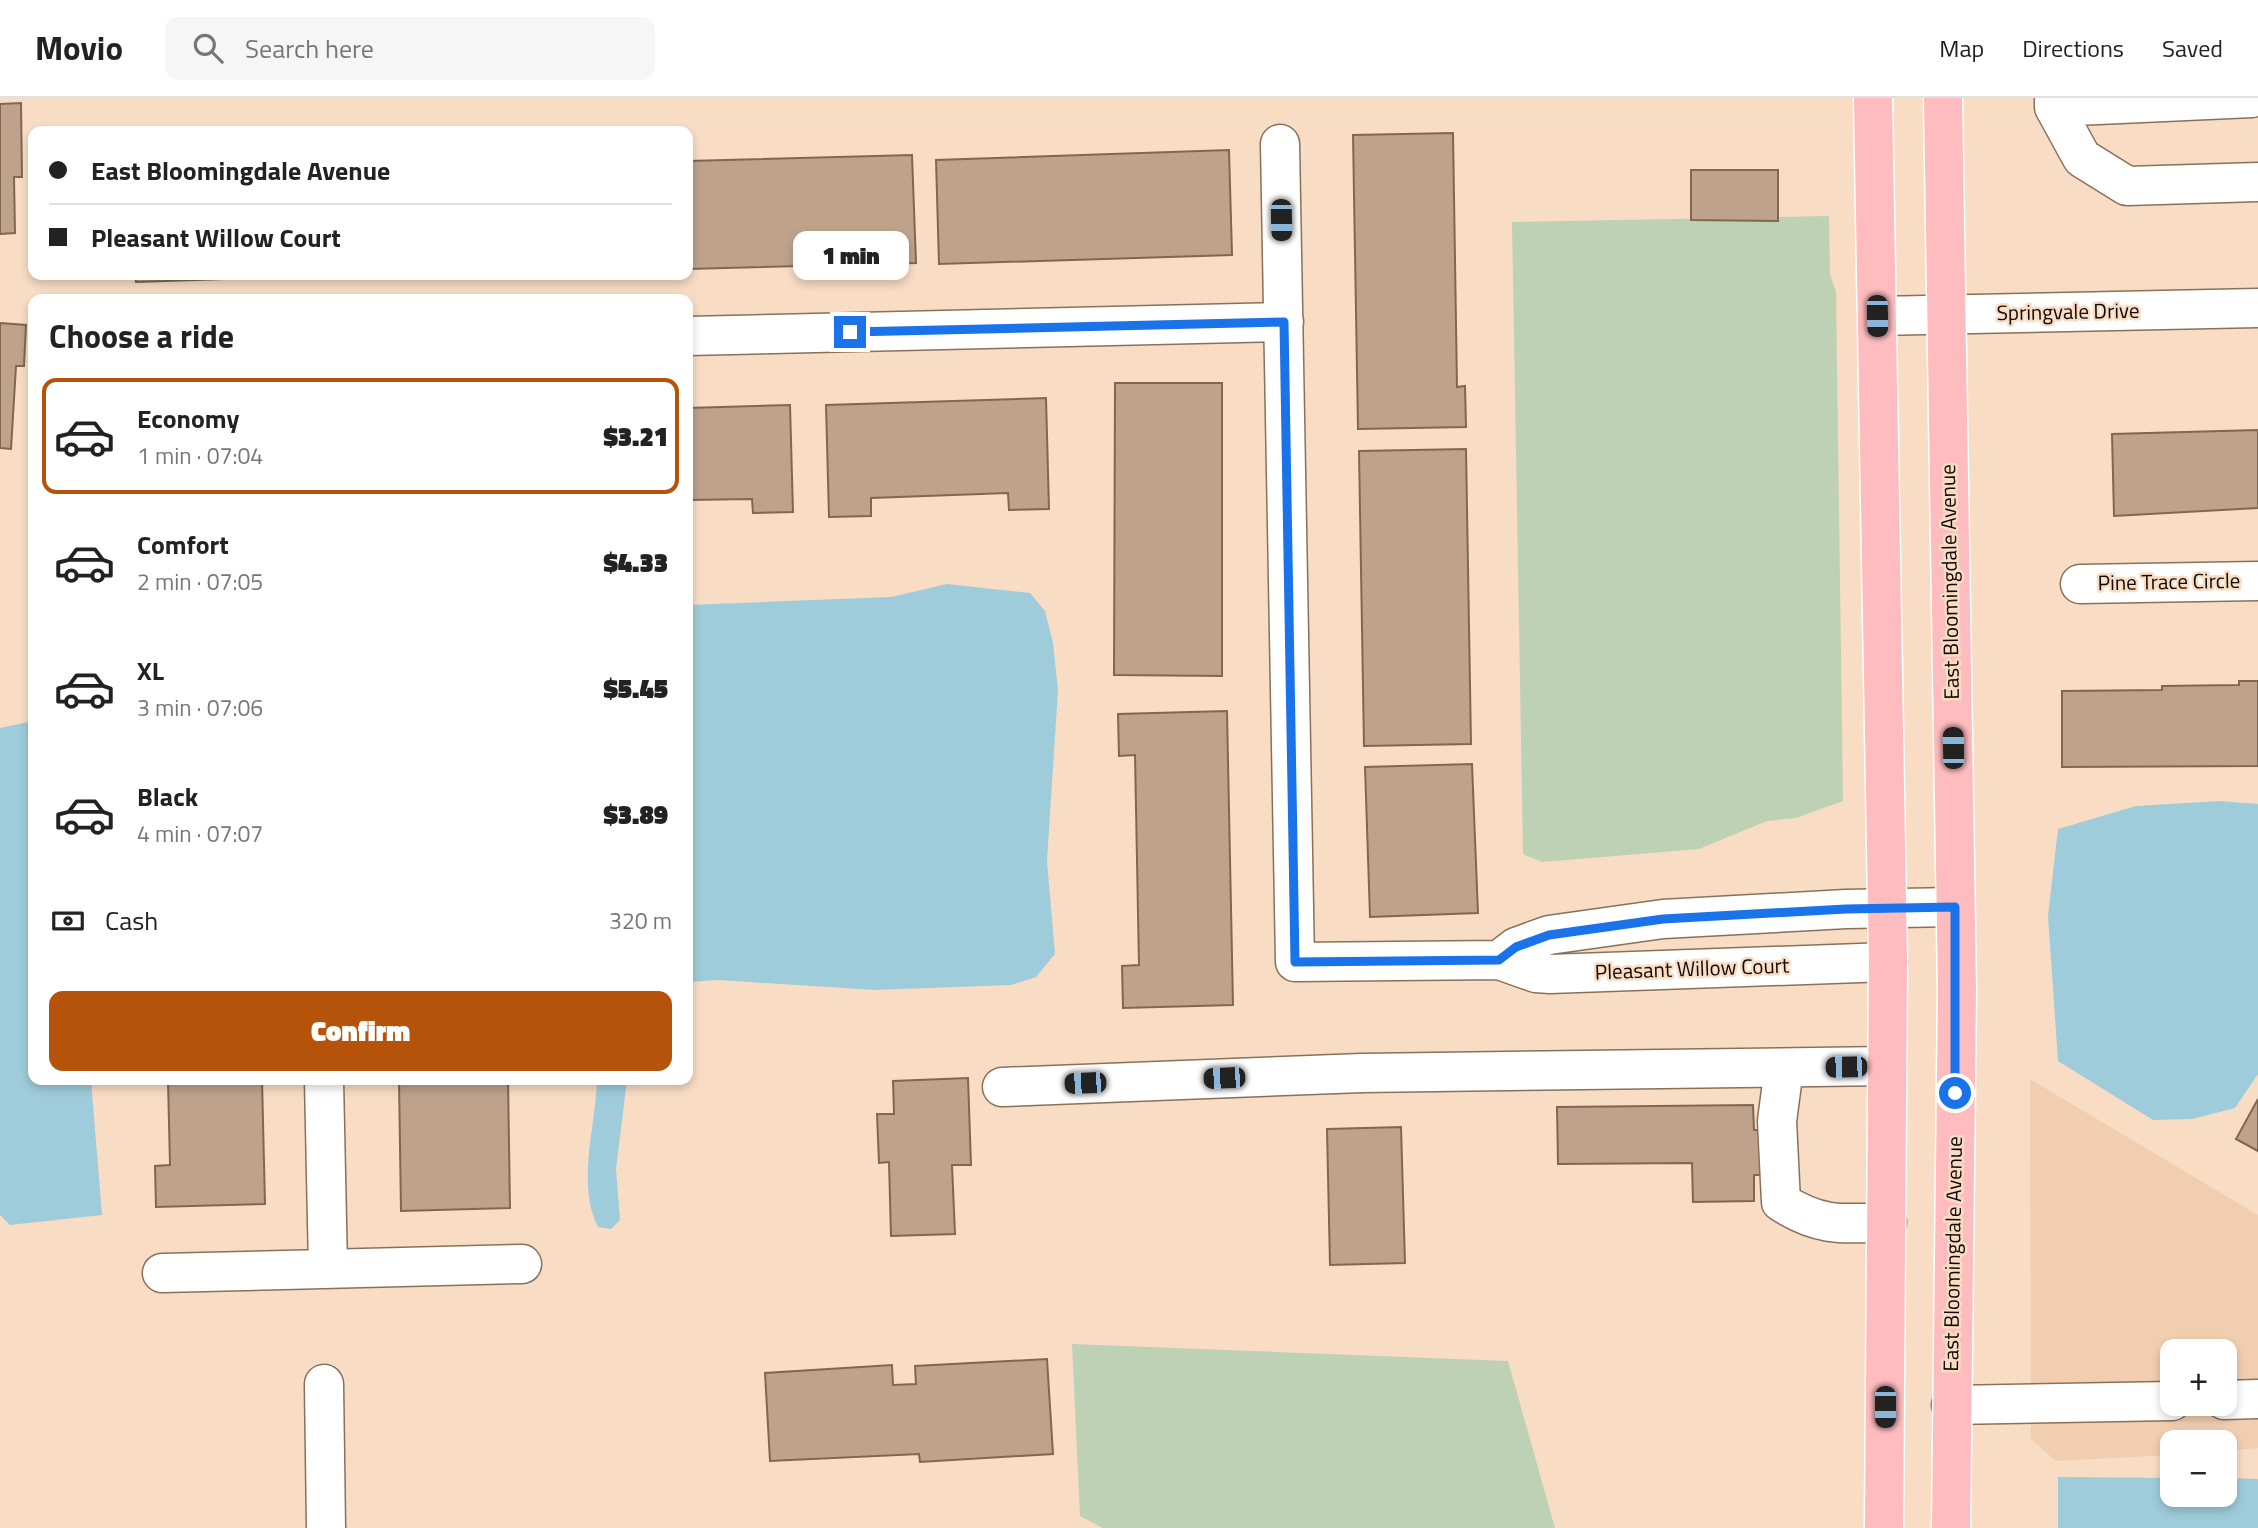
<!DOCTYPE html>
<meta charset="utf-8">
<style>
body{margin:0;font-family:"Titillium Web",sans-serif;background:#f6f6f6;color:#222;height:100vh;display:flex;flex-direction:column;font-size:26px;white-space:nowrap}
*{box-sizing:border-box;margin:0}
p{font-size:23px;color:#767676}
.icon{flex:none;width:38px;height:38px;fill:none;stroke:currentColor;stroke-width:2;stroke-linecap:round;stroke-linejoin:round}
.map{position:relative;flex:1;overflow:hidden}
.details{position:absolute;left:28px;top:196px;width:665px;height:791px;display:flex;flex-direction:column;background:#fff;border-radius:14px;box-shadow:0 4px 10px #0003}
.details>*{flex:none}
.top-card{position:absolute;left:28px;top:28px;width:665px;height:154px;border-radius:14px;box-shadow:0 4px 10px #0003;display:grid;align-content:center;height:154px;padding:0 21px;background:#fff}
.tools{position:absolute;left:2160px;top:1241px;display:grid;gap:14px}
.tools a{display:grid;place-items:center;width:77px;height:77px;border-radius:14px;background:#fff;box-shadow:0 4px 10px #0003;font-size:35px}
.end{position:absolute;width:32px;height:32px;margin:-16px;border:9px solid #1a73e8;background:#fff;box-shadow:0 0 0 4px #fff}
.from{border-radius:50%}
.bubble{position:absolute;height:49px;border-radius:14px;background:#fff;box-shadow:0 4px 10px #0003;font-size:23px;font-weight:800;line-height:49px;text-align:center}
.car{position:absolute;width:21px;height:42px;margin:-21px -10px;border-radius:9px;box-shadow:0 0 5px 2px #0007;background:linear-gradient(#222 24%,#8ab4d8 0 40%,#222 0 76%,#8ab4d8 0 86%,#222 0)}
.top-card b{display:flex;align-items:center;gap:24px;height:66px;font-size:26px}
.top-card b+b{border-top:2px solid #e0e0e0}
.top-card i{width:18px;height:18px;background:#222}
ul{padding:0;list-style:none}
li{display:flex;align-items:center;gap:21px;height:116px;margin:0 14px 10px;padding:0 7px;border:4px solid transparent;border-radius:14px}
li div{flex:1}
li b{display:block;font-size:26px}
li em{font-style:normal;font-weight:800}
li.active{border-color:#b45309}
li>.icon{width:63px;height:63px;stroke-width:1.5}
h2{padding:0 21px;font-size:32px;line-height:84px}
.pay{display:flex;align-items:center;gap:18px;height:77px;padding:0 21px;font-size:26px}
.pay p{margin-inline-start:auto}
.cta{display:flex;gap:14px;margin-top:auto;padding:14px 21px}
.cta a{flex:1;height:80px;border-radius:14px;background:#b45309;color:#fff;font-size:28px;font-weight:800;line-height:80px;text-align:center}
header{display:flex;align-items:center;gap:42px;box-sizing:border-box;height:98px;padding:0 35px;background:#fff;border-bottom:2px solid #e0e0e0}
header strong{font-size:33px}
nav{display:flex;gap:38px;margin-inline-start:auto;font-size:24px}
.search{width:490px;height:63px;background:#f6f6f6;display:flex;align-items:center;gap:18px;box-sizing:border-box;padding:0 24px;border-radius:14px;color:#767676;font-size:26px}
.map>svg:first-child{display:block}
.built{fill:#f1ceb0;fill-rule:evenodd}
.green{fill:#bed1b5}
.water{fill:#9fccda}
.building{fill:#bea28b;stroke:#806751;stroke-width:2}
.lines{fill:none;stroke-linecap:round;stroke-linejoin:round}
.minor-casing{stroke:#8a705a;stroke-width:41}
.major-casing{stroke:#fff;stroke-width:41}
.minor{stroke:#fff;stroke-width:38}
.major{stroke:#febcbf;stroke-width:38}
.route{stroke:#1a73e8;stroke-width:9}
.labels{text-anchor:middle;stroke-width:5;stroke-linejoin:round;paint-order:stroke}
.street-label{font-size:21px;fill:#120903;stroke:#f9dcc4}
</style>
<header>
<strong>Movio</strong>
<div class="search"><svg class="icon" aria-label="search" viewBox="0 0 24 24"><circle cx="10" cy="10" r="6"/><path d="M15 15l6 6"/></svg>Search here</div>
<nav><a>Map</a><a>Directions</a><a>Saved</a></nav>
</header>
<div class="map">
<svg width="2258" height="1430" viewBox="0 0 2258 1430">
<rect width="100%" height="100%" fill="#f9dcc4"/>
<!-- built -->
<path class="built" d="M2030 981 2258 1117V1350L2224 1353V1344H2172V1357L2056 1363 2031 1341ZM2172 1253H2224V1306H2172Z"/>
<!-- green -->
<path class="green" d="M1829 118 1830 176 1836 194 1843 703 1796 720 1767 723 1699 751 1542 764 1523 756 1512 124Z
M1072 1246 1508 1263 1555 1430H1103L1080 1418Z"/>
<!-- water -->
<path class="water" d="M947 486 1030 495 1045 513 1053 545 1058 592 1047 763 1055 856 1036 879 1011 887 874 892 719 882 688 884V507L891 499Z
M33 623V982H91L102 1117 10 1127 0 1117V630Z
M2219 703 2258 706V976L2235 1010 2192 1021 2153 1022 2058 963 2048 818 2058 731 2136 708Z
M597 982H627L616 1071 620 1122 611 1131 598 1129C576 1085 596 1028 597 982Z
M2058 1379 2172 1380V1396H2224V1380L2258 1381V1430H2058Z"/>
<!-- building -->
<path class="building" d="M21 5 22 79H14L15 135 0 136V6Z
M1453 35 1457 289 1465 288 1466 329 1358 331 1353 37Z
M1229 52 1232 157 939 166 936 62Z
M912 57 916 165 688 171V63Z
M1691 72H1778V123L1691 122Z
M135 177H285V179L136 184Z
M307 177H460L307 181Z
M0 225 26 227 24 268H16L11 351 0 350Z
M1115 285H1222V578L1114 577Z
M1046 300 1049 411 1009 412 1008 395 871 400V418L829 419 826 307Z
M790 307 793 414 753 415 752 401 688 402V310Z
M2258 332V410L2114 418 2112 336Z
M1466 351 1471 646 1364 648 1359 353Z
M2239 583H2258V668L2062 669V593L2162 592V588L2239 587Z
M1227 613 1233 907 1123 910 1122 868 1139 867 1135 657 1119 658 1118 616Z
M1472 666 1478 815 1370 819 1365 669Z
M968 980 971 1067H952L955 1136 891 1138 889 1064 879 1065 877 1016H894L893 983Z
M168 982H262L265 1106 156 1109 155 1068 170 1067Z
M399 982H508L510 1110 401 1113Z
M2258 1001V1053L2236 1041Z
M1753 1007 1754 1032H1777L1778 1077H1754V1103L1693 1104 1692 1065 1558 1066 1557 1009Z
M1401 1029 1405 1165 1330 1167 1327 1031Z
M1047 1261 1053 1356 920 1364 919 1356 770 1363 765 1275 892 1267 893 1287 916 1286 915 1268Z"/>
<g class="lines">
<defs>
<path id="minor" d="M2054 0V9L2082 60 2127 88 2258 84
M2054 9 2252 0
M1280 46 1295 864 1499 862 1536 875 1550 876 1888 864
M1877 218 2258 210
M688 238 1284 224
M2080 486 2258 483
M1499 862 1516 849 1549 837 1663 821 1846 811 1955 809
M1784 970 1777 1023 1781 1104C1820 1129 1842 1126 1887 1124
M324 982 328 1171
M1002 989 1362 975 1887 968
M162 1175 522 1166
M324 1286 326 1430
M2224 1302 2258 1301
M1951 1307 2172 1303"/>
<path id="major" d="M1873 0 1888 864 1884 1430
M1943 0 1957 892 1951 1430"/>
</defs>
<!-- minor casing -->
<use href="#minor" class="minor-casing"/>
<!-- major casing -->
<use href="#major" class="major-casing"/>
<!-- minor -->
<use href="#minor" class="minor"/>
<!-- major -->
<use href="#major" class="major"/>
</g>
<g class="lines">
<!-- route -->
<path class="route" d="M850 234 1284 224 1295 864 1499 862 1516 849 1549 837 1663 821 1846 811 1955 809V995"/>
</g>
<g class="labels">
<!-- street labels -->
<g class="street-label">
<text transform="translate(2068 214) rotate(-1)" y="7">Springvale Drive</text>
<text transform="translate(1950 484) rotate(-91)" y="7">East Bloomingdale Avenue</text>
<text transform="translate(2169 484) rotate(-1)" y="7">Pine Trace Circle</text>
<text transform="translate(1692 871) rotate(-2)" y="7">Pleasant Willow Court</text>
<text transform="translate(1953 1156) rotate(-89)" y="7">East Bloomingdale Avenue</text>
</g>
</g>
</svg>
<div class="tools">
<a>+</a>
<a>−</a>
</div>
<i class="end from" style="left:1955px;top:995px"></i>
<i class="end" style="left:850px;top:234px"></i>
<div class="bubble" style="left:793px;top:133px;width:116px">1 min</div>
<i class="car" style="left:1281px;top:122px;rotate:179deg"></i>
<i class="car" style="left:1877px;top:218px;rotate:179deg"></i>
<i class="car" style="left:1953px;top:650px;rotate:359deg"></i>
<i class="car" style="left:1846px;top:969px;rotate:269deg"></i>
<i class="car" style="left:1224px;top:980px;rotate:268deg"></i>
<i class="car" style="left:1085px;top:985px;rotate:268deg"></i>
<i class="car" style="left:1885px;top:1309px;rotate:180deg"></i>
<div class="top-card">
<b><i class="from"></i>East Bloomingdale Avenue</b>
<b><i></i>Pleasant Willow Court</b>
</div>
<section class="details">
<h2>Choose a ride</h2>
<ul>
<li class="active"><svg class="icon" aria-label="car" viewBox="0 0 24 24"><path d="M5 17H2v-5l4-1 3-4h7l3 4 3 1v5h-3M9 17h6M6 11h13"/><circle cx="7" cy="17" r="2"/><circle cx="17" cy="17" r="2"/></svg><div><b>Economy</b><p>1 min · 07:04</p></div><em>$3.21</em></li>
<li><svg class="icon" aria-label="car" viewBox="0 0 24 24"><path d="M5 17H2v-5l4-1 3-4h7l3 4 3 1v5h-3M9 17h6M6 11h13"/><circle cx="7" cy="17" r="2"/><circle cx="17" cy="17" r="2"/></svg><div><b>Comfort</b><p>2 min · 07:05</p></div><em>$4.33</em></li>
<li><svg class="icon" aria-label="car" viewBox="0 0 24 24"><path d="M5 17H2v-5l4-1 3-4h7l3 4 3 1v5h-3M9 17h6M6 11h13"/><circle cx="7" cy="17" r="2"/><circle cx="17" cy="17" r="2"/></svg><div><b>XL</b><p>3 min · 07:06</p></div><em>$5.45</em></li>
<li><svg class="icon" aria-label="car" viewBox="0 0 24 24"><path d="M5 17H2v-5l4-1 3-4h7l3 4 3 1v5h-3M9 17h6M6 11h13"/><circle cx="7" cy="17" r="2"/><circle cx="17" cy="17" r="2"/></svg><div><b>Black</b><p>4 min · 07:07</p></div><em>$3.89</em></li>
</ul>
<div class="pay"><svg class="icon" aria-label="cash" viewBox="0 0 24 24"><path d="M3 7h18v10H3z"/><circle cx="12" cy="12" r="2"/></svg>Cash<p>320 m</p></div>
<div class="cta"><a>Confirm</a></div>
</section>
</div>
